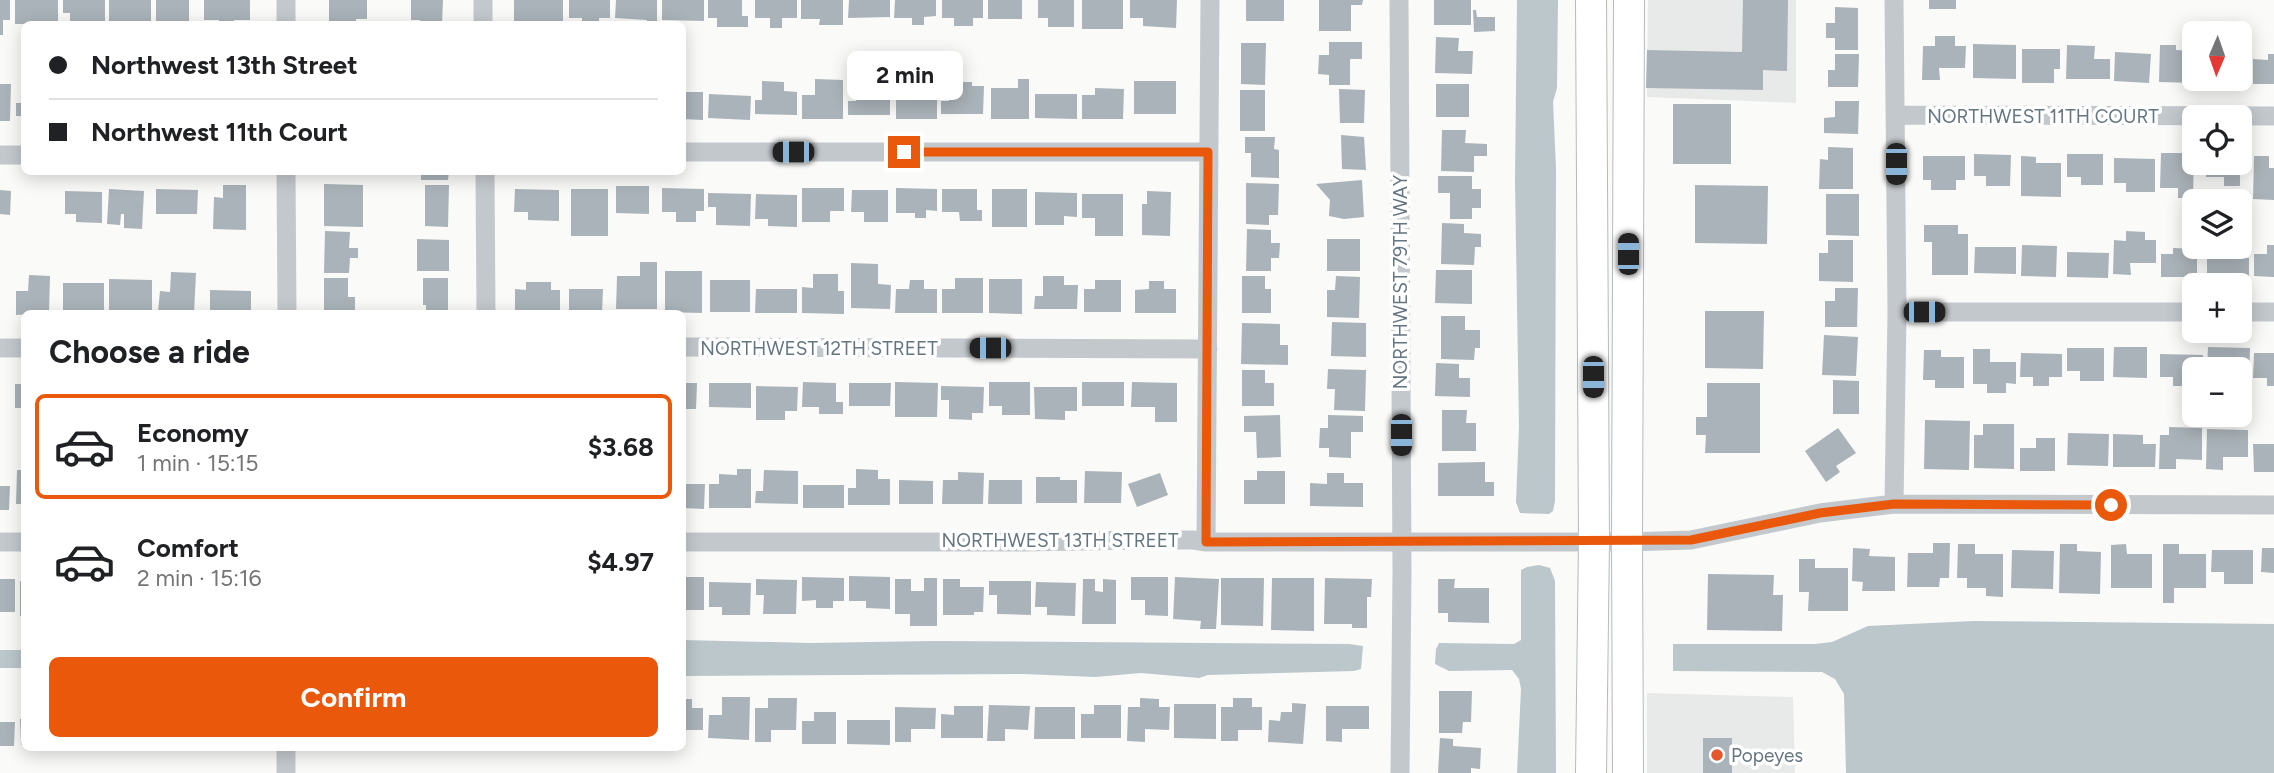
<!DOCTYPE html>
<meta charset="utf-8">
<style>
body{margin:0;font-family:Figtree,sans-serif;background:#f6f6f6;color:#202124;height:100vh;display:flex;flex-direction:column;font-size:26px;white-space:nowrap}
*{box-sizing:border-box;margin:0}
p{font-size:23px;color:#757577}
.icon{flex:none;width:38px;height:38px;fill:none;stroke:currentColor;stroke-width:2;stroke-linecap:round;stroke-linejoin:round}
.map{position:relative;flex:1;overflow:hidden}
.details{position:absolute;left:21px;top:310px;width:665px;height:441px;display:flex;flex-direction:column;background:#fff;border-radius:10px;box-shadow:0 4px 18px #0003}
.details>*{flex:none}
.hud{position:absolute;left:21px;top:21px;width:665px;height:154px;border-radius:10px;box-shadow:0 4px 18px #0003;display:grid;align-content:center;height:154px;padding:0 28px;background:#fff}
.needle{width:46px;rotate:182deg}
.buttons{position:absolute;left:2182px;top:21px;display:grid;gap:14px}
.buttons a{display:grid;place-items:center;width:70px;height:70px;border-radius:10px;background:#fff;box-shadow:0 4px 18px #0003;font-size:35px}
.end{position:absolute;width:32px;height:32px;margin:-16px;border:9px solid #ea580c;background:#fff;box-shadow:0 0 0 4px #fff}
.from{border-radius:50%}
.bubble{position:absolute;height:49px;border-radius:10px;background:#fff;box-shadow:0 4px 18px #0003;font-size:23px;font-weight:700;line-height:49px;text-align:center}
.car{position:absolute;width:21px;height:42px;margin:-21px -10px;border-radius:9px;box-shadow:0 0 5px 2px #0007;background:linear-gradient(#222 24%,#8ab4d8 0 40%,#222 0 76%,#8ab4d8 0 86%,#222 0)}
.hud b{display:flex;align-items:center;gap:24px;height:66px;font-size:26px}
.hud b+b{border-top:2px solid #e0e0e0}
.hud i{width:18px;height:18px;background:#202124}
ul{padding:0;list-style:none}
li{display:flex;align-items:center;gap:21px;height:105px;margin:0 14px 10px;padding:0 14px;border:4px solid transparent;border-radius:10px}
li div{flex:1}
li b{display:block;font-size:26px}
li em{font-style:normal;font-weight:700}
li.active{border-color:#ea580c}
li>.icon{width:63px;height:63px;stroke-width:1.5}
h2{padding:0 28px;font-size:32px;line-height:84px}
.cta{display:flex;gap:14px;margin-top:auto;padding:14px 28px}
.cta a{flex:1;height:80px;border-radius:10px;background:#ea580c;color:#fff;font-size:28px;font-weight:700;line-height:80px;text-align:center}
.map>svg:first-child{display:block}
.built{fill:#e8e9e9}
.water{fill:#bbc7cb}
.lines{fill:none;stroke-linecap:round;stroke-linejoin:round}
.canal{stroke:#bbc7cb;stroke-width:18}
.building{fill:#aab3b9}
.primary-casing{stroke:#b5babe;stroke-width:32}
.street{stroke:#c3c8cc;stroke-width:19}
.primary{stroke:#fff;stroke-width:30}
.route{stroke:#ea580c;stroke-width:9}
.poi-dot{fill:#e4572e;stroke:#fff;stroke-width:2.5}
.labels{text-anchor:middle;stroke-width:7;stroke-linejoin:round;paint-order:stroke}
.street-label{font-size:19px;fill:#657683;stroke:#fff}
.poi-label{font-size:19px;fill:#657683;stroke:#fff;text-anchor:start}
</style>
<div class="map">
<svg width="2274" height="773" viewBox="0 0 2274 773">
<rect width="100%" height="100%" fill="#fafaf8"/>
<!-- built -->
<path class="built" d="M1648 0H1796V103L1647 97Z
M1647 693 1793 697 1795 773H1647Z"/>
<!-- water -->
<path class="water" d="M1517 0H1558L1557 88 1553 102 1556 168 1555 501 1553 511 1549 514 1520 513 1516 502 1519 427 1515 181Z
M1539 565 1550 568 1555 581 1556 773H1517L1521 689 1519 679 1512 670 1449 671 1435 664 1436 649 1439 643 1514 644 1521 640V570L1527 567Z
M1974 621 2274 624V773H1846L1844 694 1835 679 1822 672 1673 671V644H1815L1832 642 1868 626Z
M683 640 811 643 932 641 1349 644 1363 646 1361 669 1354 671 1208 675 1199 678 1141 673 1095 677 1023 674 683 676Z"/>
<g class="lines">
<!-- canal -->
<path class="canal" d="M0 659H24"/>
</g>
<!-- building -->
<path class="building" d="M0 0H10V20H3V35H0Z
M15 0H58V24H15Z
M63 0H105V24H70V13H63Z
M109 0H151V24H109Z
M156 0H189V24H174V21H156Z
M204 0H250V20H234V24H219V20H204Z
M329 0H367V19H356V24H329Z
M411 0H443L442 24H420V20H411Z
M514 0H563V24H529V21H514Z
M569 0H610V18H599V24H582V18H569Z
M616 0H657V24H647V20L615 18Z
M662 0H704V21L662 20Z
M708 0H742V16H748V27H717V18H708Z
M755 0H797V18H782V28H770V18H755Z
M801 0H843V25H819L820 19H801Z
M849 0H890V17L848 18Z
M895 0H936V16L924 17V25H912V18H894Z
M942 0H983V18H973V26H954V18H942Z
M988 0H1022V19H988Z
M1038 0H1074V27H1048V18H1038Z
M1082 0H1123V29H1082Z
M1130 0H1177L1176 28 1143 26V18H1130Z
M1246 0H1284V21H1246Z
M1319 0H1363L1362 5H1351V31H1319Z
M1434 0H1471V25H1434Z
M1743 0H1788L1787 71 1763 70V90L1646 88 1647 50 1742 52Z
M1929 0H1956V9H1929Z
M1835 7 1858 8V50H1835V38H1826V23H1835Z
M1473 10H1476L1477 17H1495V31L1474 32Z
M1935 36H1955V46H1966L1965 68H1939L1940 80H1922L1923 46H1935Z
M1436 37 1459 38 1458 51H1473L1472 74 1435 73Z
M1329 42H1362V59H1350V85H1329V75L1318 74 1319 55H1329Z
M1241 43H1266L1265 85 1241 84Z
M1973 44 2016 45V79L1973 78Z
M2067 45 2095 46 2094 59H2110V79H2066Z
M2160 45H2176V50L2194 51V79H2198V83L2159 82Z
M2022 49H2060V69H2054V83H2022Z
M2115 52 2151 54 2149 83 2114 81Z
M1835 54H1859L1858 87H1828V70H1835Z
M2268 54H2274V84H2253V59L2268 60Z
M2240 55 2249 56V79H2240Z
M815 79 843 80V119H802V95H815Z
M1018 79H1029V119H991V88H1018Z
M762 81 784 82V91L797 92V115L755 114V100H762Z
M1134 81H1176V114H1134Z
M856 82H877V92L890 91V115H848V101H856Z
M949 82H972V86H984L983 114H941V101H949Z
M0 84H11L10 121H0Z
M1436 84H1469V117H1436Z
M904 85 924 86V97L937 98V119H896V96H904Z
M1095 88 1124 89 1123 119H1082V95H1095Z
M1339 89 1365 90 1364 123H1340Z
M1240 90H1265V131H1240Z
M682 92H703V120L682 119Z
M709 94 751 96 750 120 708 118Z
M1035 94H1077V119L1035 118Z
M1835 101H1859L1858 134 1824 133V118L1835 117Z
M16 103H24V116H16Z
M1673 104H1731V164H1673Z
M1442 130H1466L1465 143 1487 144V156H1474V172L1441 171Z
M1341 135 1364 137 1366 170 1342 169Z
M1245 137H1275L1274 149 1279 150V178L1251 177V153H1245Z
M1828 147 1853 148V189H1819L1820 159 1828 160Z
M2161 153H2194L2193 198H2178V188H2160Z
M1974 154 2011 155 2010 186H1986V176H1974Z
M2067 154H2103V185H2081V177H2067Z
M1923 156H1965V180H1956V190H1931V180H1923Z
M2021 156 2036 157V163H2061V197L2021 196Z
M2254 156H2269V168H2274V200L2253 199Z
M2114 158 2155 159V192H2126V183H2114Z
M2207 163H2240V186H2224V177H2206Z
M421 172H449L448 180H421Z
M1438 176H1472V189H1481V208H1472V219H1450V193H1438Z
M1362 180 1364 217 1344 219 1329 216 1330 200 1316 184Z
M1246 183 1279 184 1278 215H1269V225L1246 224Z
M324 184 363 185V227L324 226Z
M223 185H246V230L213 229 214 197 223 198Z
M425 185H449L448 227 425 226Z
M1695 185 1768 186 1767 244 1695 243Z
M616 186H649V214L616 213Z
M662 188 704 189V211H696V222H676V212H662Z
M802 188H844V211H830V222H802Z
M896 188 937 189V211L926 210V218H915V213H896Z
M109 189 144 191 142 229 124 228V214H121L120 225 107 224Z
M156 189 198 190 197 214H156Z
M515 189 559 190V221L528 220V212H514Z
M571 189H608V236H571Z
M942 189H977V210H982V221H960L959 212H942Z
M992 189H1027V227H992Z
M0 190 11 191 10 215 0 214Z
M852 190H888V222H864V212H851Z
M65 191 102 192V223L76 222V214H65Z
M1147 191 1171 192 1170 236 1142 235V204H1147Z
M1035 192 1077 193V217L1064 216V225H1035Z
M708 193 751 194 750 226 716 225V207H708Z
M756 194 797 195V227L768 226V219H755Z
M1082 194H1123V236H1095V218H1082Z
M1826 194H1859V236L1826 235Z
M1442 223 1464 224V233L1481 234V247H1475L1474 265 1441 264Z
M1924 225H1958V234H1968V275H1932V242H1924Z
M1247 229 1271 230V243H1280L1279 258H1271V271H1246Z
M325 231 350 232 349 248H358V258H350L349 273H324Z
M2126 231 2145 232V240H2156V263H2130L2131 275 2113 274 2114 240 2126 241Z
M417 239 449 240V271H417Z
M1327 239H1360V271H1327Z
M1828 240H1853V282L1819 281V253H1828Z
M2022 245 2057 246 2056 277 2021 276Z
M2267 245H2274V277L2254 276V254H2267Z
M1975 247H2016V274L1974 273Z
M2173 248 2197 249V277H2161V254H2173Z
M2067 252 2109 253 2108 278 2067 277Z
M2207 258H2249V278H2207Z
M640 262H657V309H616L617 276H640Z
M851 263 878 264V284L891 285 890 309 851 308Z
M1436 270H1472V304L1435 303Z
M665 271H702V313L665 312Z
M171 272 196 273 194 313 158 312 160 291 170 292Z
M813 274H838V291H844V314L802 313V287L813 288Z
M29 275 50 276 49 313 16 315V291H28Z
M1043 276H1064V285H1078L1077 309H1034L1035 296H1043Z
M1242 276H1265V289H1271V313H1242Z
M1336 276 1360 277 1359 318 1327 317V290H1335Z
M324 278H348V297H355V312L324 311Z
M423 278H448V313H426V305H423Z
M955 278H983V313H942V289H955Z
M109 279 152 280V313H109Z
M989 279H1022V314L989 313Z
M710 280H750V312H710Z
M910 280H924V289H937V313H895L896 289H909Z
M1095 280H1121V312H1084V289H1095Z
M1149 281H1164V289H1176V313H1135V290L1149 289Z
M526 282H551V290H560V313L515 312V289L526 290Z
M63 283H104V313H63Z
M1835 288H1858L1857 327H1825V301H1835Z
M569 289H603L602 313H569Z
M756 289H797V313H755Z
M210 290 251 291V313H210Z
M1705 311H1764L1763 369 1705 368Z
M1441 316H1465V330H1480V348H1475L1474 360 1441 359Z
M1332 322 1366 323V357L1331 356Z
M1242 323 1280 324V345H1288V365L1241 364Z
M1824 335 1858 337 1856 376 1822 375Z
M2114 347H2147V378L2113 377Z
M2208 347 2250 348 2249 382H2240V369H2207Z
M2067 348H2104V381H2080V371H2067Z
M1973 349H1990V362H2016V384L2006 383V393H1987V384H1973Z
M1924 350H1941V357H1964V388H1935V380H1923Z
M2021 353 2062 354V377H2049V386H2033V377H2020Z
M2254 353H2274V386H2267V378H2253Z
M2160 354 2203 355V369H2194V378H2189V386H2173V377H2160Z
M1436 363 1459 364V378H1470V397L1435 396Z
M1328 369 1366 370 1365 411 1334 410 1335 389H1327Z
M1242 370H1265V383H1274V406H1242Z
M1833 380 1859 381V414H1833Z
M803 382 836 383V402H843V414H819V407H802Z
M895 382 938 383 937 417H895Z
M989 382H1030V415H1002V406H989Z
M1082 382H1124V406H1082Z
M1132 382 1177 383V422H1155V407H1131Z
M682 383H697L696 409H682Z
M709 383H751V408L709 407Z
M849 383H891L890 406H849Z
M1707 383H1760V453H1705L1706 435H1696V417H1707Z
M15 384H24V408H15Z
M756 386 798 387 797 411H785V420H756Z
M941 386 984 387 983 413H972V420L949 419V400H941Z
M1034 387H1077V411H1065V420L1035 419Z
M1442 410H1467L1466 423H1476V451H1442Z
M1280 415 1281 457 1257 458 1256 432H1244V416Z
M1328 415 1363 416V432H1351V458L1329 457V448H1319L1320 428H1328Z
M1925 420 1970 421 1969 470 1924 469Z
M1983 424H2014V469L1974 468V435H1983Z
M2169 427 2202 428V460L2176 459V469H2159L2160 435H2169Z
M1838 428 1856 453 1836 466 1840 472 1826 482 1805 451Z
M2207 429 2248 430V457H2223V470L2206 469Z
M2068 433 2109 434 2108 466 2067 465Z
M2113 434 2143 435V444H2156L2155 467H2113Z
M2036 438H2055V471H2020V448H2036Z
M2253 444H2274V472H2254Z
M1485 462V482H1494V496H1438V463Z
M737 469H751V508H709V484H719V474L737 475Z
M856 469 878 470V479H890V505H848V488H856Z
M17 470H24V504H16Z
M764 470 798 471V504L755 503 756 491H763Z
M1085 471 1122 472 1121 503H1084Z
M1257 471H1285V504H1244V480H1257Z
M958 472 984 473 983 504H942L943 480H958Z
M1160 473 1168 495 1137 507 1128 484Z
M1327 473H1344V483H1363V507L1310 506V483L1327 484Z
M1036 477H1060V480H1077V503H1036Z
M899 480 933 481V504H899Z
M989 480H1022V504H988Z
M682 484H705L704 509 682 508Z
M803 485H844V508H803Z
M0 486H10L9 510H0Z
M1933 543H1950L1949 578H1940L1939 587H1907L1908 553H1933Z
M1958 544H1975V554H2003V597L1986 596V588H1967V578H1957Z
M2060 544H2077V551L2101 552 2100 594 2059 593Z
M2126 544 2127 554H2152V588H2111V545Z
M2163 544H2179V554H2206V588H2174V603H2163Z
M1853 548 1870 549 1869 556 1895 557V591H1862L1863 582 1852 581Z
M2262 548H2274V573L2261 572Z
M2012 550 2054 551 2053 589 2011 588Z
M2212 550H2253V584H2224V572H2211Z
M1799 559H1815V568H1848V611H1808L1809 592H1799Z
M1708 574 1774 575 1773 595H1783L1782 631 1707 630Z
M849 576 890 577V609L866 608V601H849Z
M682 577H704V610H682Z
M802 577 844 578V601H833V608H816V600L802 601Z
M1131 577H1168V616L1145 615V600H1131Z
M1175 577 1219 579 1216 629H1200L1201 621 1173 619Z
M924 578H937V626H910V614H895V579H911V591H924Z
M1221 578H1264L1263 626 1221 625Z
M1272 578H1314V631L1271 630Z
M1325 578 1372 579 1371 597H1367V628H1352V624H1324Z
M0 579H15V612H0Z
M756 579 797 580 796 614H763L764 595H756Z
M943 579H960V587H984L983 612H974V615H943Z
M1083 579H1095V591L1103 592V579L1116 580V624H1082Z
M1438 579H1455L1454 588H1489V623L1448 622V613H1438Z
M20 581H24V616H20Z
M989 581H1031V615L997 614V595H989Z
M709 582 751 583 750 615H722V607H709Z
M1036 582 1076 583 1075 616 1047 615V607H1035Z
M1439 691H1472L1471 722H1463L1462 733H1439Z
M722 697H750L749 740 708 738 709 715H722Z
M768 698H797L796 730H771V742H755V708H768Z
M1140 698 1159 699V707H1170L1169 730 1145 729V742L1127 741 1128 707H1140Z
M1233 698H1252V707H1262V730H1238V741H1221V707H1233Z
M682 699H692V708H703V730H682Z
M1292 703 1306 704 1303 744 1268 742 1269 720 1280 721 1281 712H1292Z
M1174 704H1216V739L1174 738Z
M989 705 1030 706 1028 730 1005 729V741H987Z
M1094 705H1121V738H1081V714H1094Z
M954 706H983V738H941V714L954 715Z
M1326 706H1369V729H1342V742L1326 741Z
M895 707 936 708 935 729H911V742H895Z
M1035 707H1075V739H1034Z
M814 712H836V744H802V721H814Z
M20 719H24V745H21Z
M847 720H890V745L847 744Z
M0 722H15L14 746H0Z
M1440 738 1453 739V746L1481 748 1480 769 1471 768V773H1438Z
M1703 738H1732V773H1703Z"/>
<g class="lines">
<defs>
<path id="primary" d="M1591 0 1594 541 1591 773
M1628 773 1627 542 1629 0"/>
</defs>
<!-- primary casing -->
<use href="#primary" class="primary-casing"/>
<!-- street -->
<path class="street" d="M483 0V24
M1399 0 1402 573 1400 773
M1894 0 1897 312 1894 504
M286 24V0
M1896 115 2274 116
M682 152H1208
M0 155H24
M286 172 287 313
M485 172 486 313
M1897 312H2194
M2240 312H2274
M682 347 1208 349
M0 348H24
M0 542H24
M682 542H1025L1142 540H1193L1206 542H1627L1691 540 1820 513 1894 504 2274 505
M1206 542 1210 0
M286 773V747"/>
<!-- primary -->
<use href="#primary" class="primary"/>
</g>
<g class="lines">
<!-- route -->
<path class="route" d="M904 152H1208L1206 542 1691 540 1820 513 1894 504 2111 505"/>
</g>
<!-- markers -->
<circle class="poi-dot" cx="1717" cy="755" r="7"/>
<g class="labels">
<!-- street labels -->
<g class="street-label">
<text x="2043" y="123">NORTHWEST 11TH COURT</text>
<text transform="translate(1400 282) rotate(-90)" y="7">NORTHWEST 79TH WAY</text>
<text x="819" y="355">NORTHWEST 12TH STREET</text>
<text x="1060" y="547">NORTHWEST 13TH STREET</text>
</g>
<!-- poi labels -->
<g class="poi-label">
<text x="1731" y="762">Popeyes</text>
</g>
</g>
</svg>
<div class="buttons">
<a><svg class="needle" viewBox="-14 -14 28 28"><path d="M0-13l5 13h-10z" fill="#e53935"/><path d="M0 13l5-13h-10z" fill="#757577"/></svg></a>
<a><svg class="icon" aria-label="locate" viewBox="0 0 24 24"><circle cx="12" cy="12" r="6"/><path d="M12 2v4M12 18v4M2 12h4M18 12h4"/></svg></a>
<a><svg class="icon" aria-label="layers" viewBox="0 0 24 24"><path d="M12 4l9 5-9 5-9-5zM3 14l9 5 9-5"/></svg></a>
<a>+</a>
<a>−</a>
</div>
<i class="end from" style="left:2111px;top:505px"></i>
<i class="end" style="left:904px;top:152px"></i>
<div class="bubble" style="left:847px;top:51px;width:116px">2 min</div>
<i class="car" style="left:793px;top:152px;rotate:270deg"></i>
<i class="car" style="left:1896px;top:164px;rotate:180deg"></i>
<i class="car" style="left:1628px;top:254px;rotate:0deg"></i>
<i class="car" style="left:1924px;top:312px;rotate:90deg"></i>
<i class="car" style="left:990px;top:348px;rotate:270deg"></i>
<i class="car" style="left:1593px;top:377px;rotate:180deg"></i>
<i class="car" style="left:1401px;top:435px;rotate:180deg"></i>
<div class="hud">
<b><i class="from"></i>Northwest 13th Street</b>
<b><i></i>Northwest 11th Court</b>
</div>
<section class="details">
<h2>Choose a ride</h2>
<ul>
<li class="active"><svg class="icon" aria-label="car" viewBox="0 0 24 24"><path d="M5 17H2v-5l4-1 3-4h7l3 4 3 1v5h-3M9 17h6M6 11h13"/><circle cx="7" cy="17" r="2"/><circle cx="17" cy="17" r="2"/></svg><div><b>Economy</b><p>1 min · 15:15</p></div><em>$3.68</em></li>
<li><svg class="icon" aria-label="car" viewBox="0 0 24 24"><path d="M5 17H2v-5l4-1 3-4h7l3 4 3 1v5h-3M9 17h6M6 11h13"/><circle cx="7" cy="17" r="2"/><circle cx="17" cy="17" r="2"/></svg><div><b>Comfort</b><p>2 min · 15:16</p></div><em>$4.97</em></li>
</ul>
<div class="cta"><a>Confirm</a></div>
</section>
</div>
